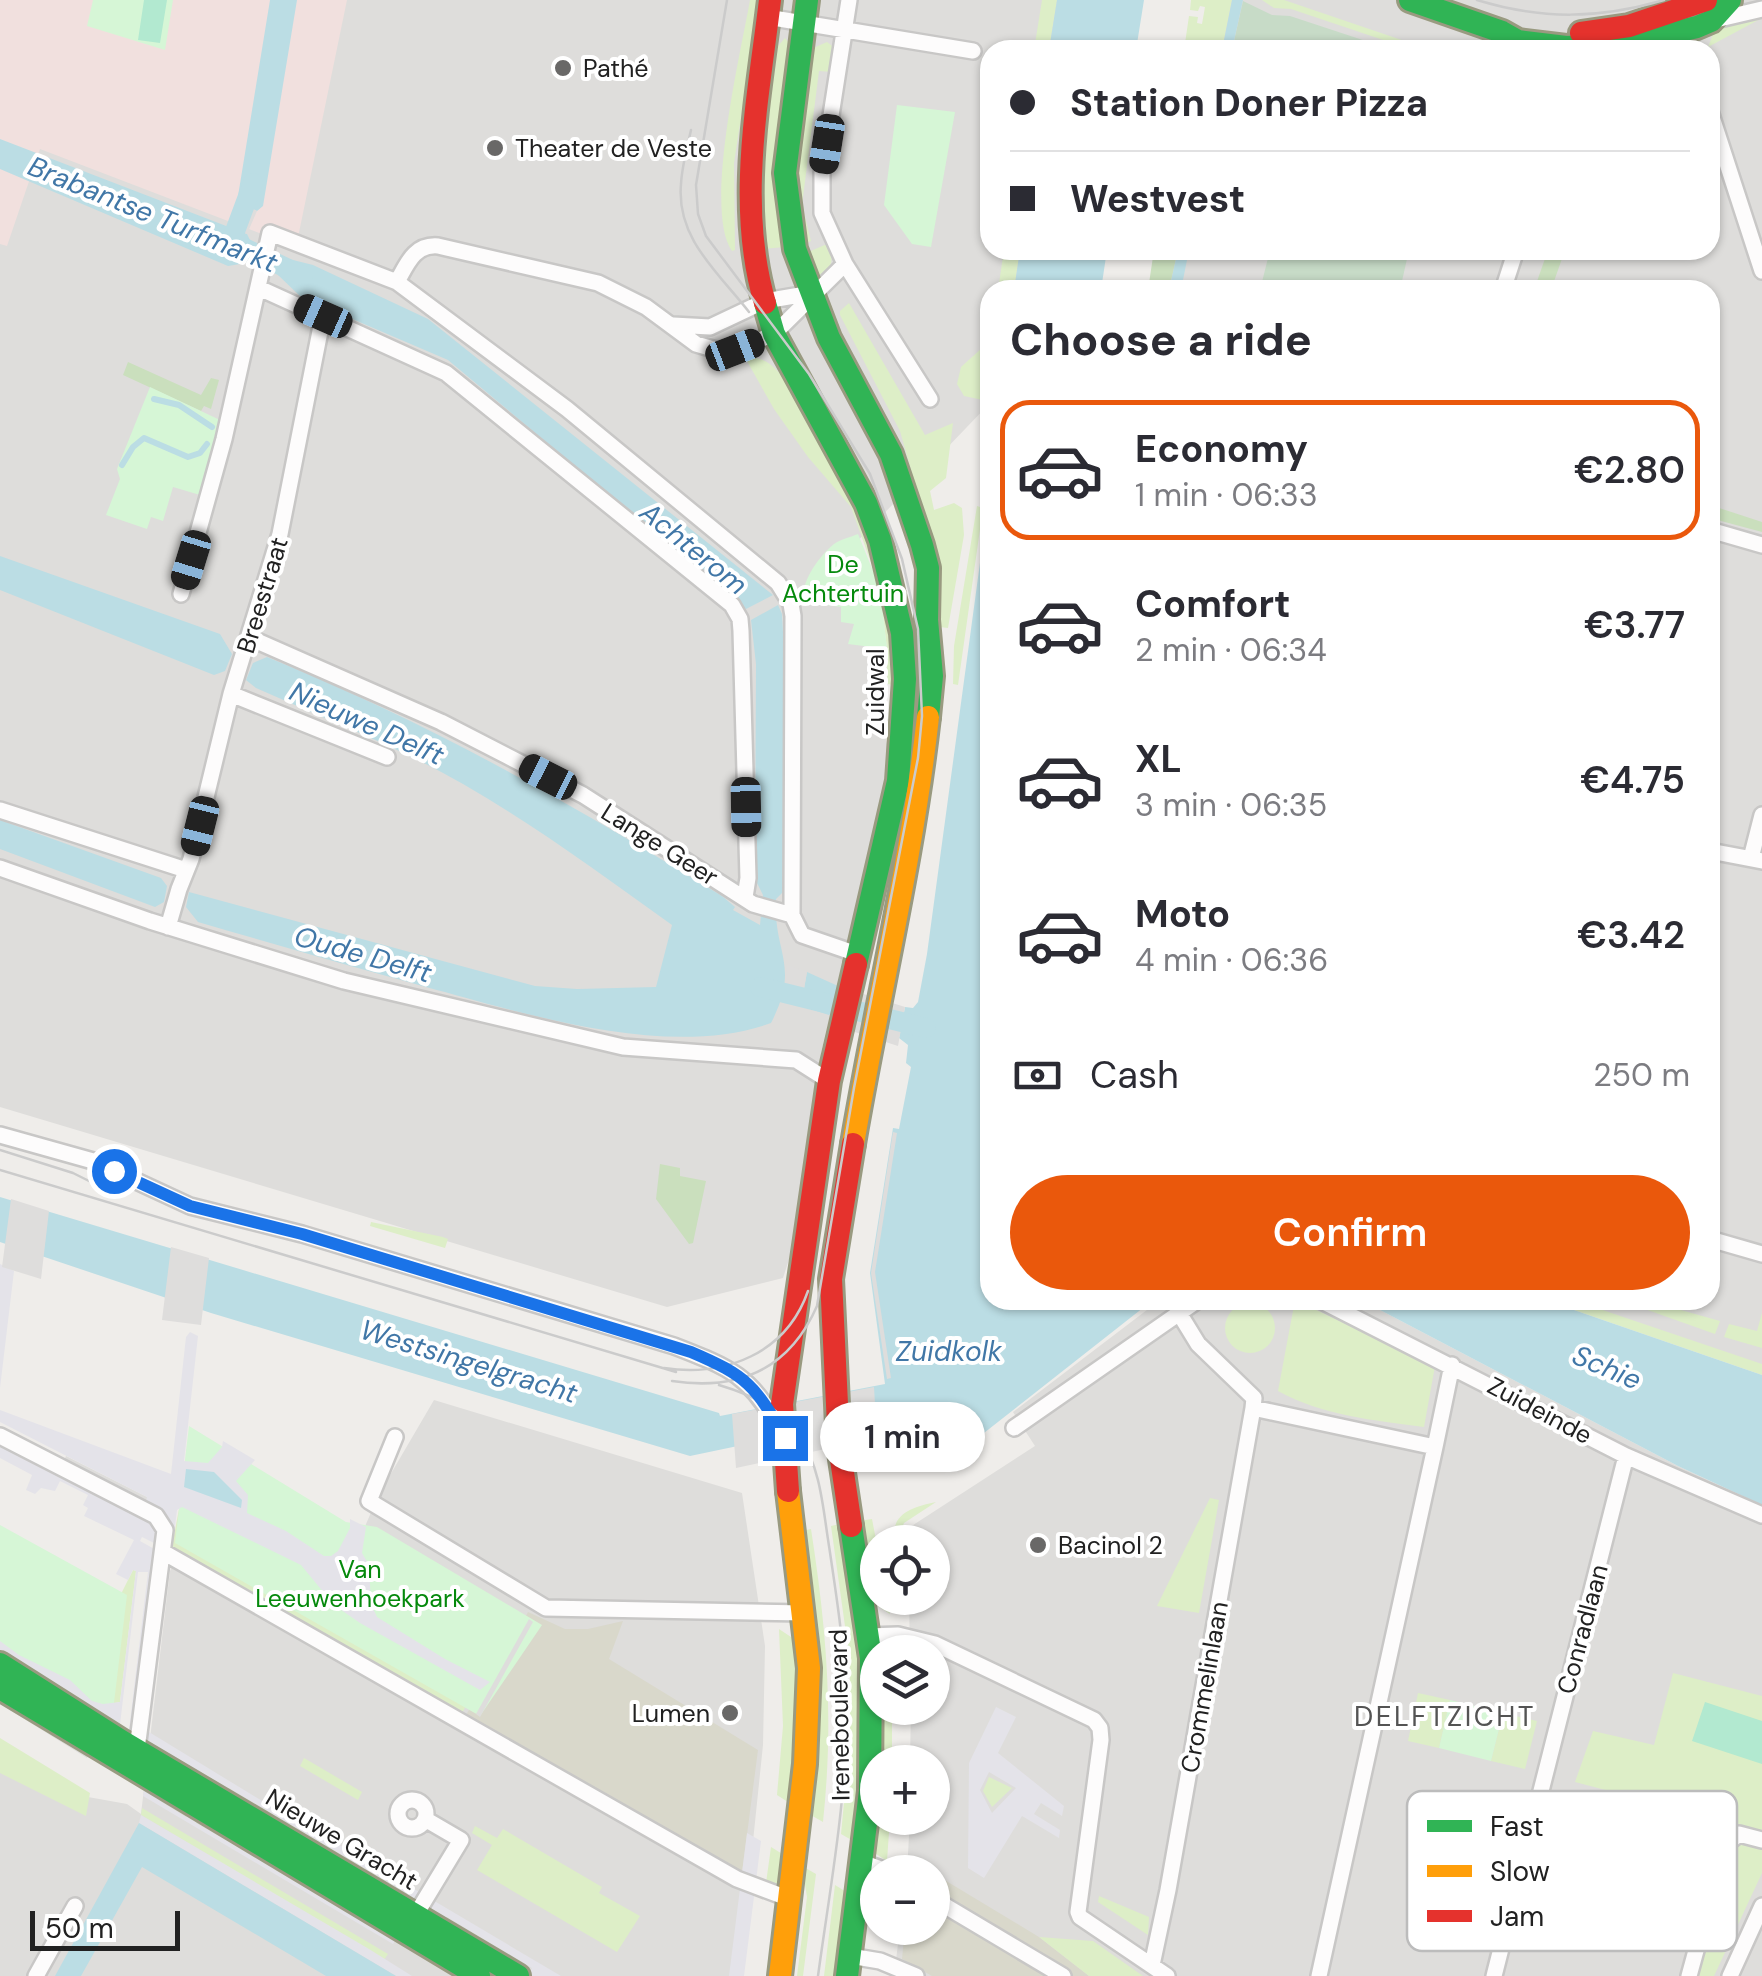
<!DOCTYPE html>
<meta charset="utf-8">
<style>
body{margin:0;font-family:"DM Sans",sans-serif;background:#f2f2f3;color:#2b2b33;height:100vh;display:flex;flex-direction:column;font-size:38px;white-space:nowrap}
*{box-sizing:border-box;margin:0}
p{font-size:32px;color:#7c7c81}
.icon{flex:none;width:55px;height:55px;fill:none;stroke:currentColor;stroke-width:2;stroke-linecap:round;stroke-linejoin:round}
.map{position:relative;flex:1;overflow:hidden}
.sheet{position:absolute;left:980px;top:280px;width:740px;height:1030px;display:flex;flex-direction:column;background:#fff;border-radius:30px;box-shadow:0 2px 8px #0004}
.sheet>*{flex:none}
.guide{position:absolute;left:980px;top:40px;width:740px;height:220px;border-radius:30px;box-shadow:0 2px 8px #0004;display:grid;align-content:center;height:220px;padding:0 30px;background:#fff}
.tools{position:absolute;left:860px;top:1525px;display:grid;gap:20px}
.tools a{display:grid;place-items:center;width:90px;height:90px;border-radius:50%;background:#fff;box-shadow:0 2px 8px #0004;font-size:50px}
.scale{position:absolute;left:30px;bottom:25px;width:150px;box-sizing:border-box;padding-left:10px;border:5px solid #212121;border-top:0;font-size:28px;line-height:35px;white-space:nowrap;color:#212121;-webkit-text-stroke:8px #fff;paint-order:stroke}
.end{position:absolute;width:45px;height:45px;margin:-22px;border:12px solid #1a73e8;background:#fff;box-shadow:0 0 0 5px #fff}
.from{border-radius:50%}
.bubble{position:absolute;height:70px;border-radius:35px;background:#fff;box-shadow:0 2px 8px #0004;font-size:32px;font-weight:600;line-height:70px;text-align:center}
.car{position:absolute;width:30px;height:60px;margin:-30px -15px;border-radius:12px;box-shadow:0 0 8px 2px #0007;background:linear-gradient(#222 24%,#8ab4d8 0 40%,#222 0 76%,#8ab4d8 0 86%,#222 0)}
.guide b{display:flex;align-items:center;gap:35px;height:95px;font-size:38px}
.guide b+b{border-top:2px solid #e1e1e2}
.guide i{width:25px;height:25px;background:#2b2b33}
ul{padding:0;list-style:none}
li{display:flex;align-items:center;gap:30px;height:140px;margin:0 20px 15px;padding:0 10px;border:5px solid transparent;border-radius:30px}
li div{flex:1}
li b{display:block;font-size:38px}
li em{font-style:normal;font-weight:600}
li.on{border-color:#ea580c}
li>.icon{width:90px;height:90px;stroke-width:1.5}
h2{padding:0 30px;font-size:45px;line-height:120px}
.pay{display:flex;align-items:center;gap:25px;height:110px;padding:0 30px;font-size:38px}
.pay p{margin-inline-start:auto}
.cta{display:flex;gap:20px;margin-top:auto;padding:20px 30px}
.cta a{flex:1;height:115px;border-radius:60px;background:#ea580c;color:#fff;font-size:40px;font-weight:600;line-height:115px;text-align:center}
.map>svg:first-child{display:block}
.residential{fill:#dedddb}
.commercial{fill:#f1e0de}
.construction{fill:#d9d8cb}
.grass{fill:#ddeec7}
.forest{fill:#cadfbd}
.cemetery{fill:#c7dbc7}
.park{fill:#d6f6d6}
.pitch{fill:#b2e9d0}
.plaza{fill:#e4e3e9;fill-rule:evenodd}
.water{fill:#bbdde4}
.pier{fill:#dedddc}
.lines{fill:none;stroke-linecap:round;stroke-linejoin:round}
.stream{stroke:#bbdde4;stroke-width:6}
.canal{stroke:#bbdde4;stroke-width:20}
.street-casing{stroke:#c8c7c6;stroke-width:20}
.fast-casing{stroke:#999a80;stroke-width:28}
.slow-casing{stroke:#999a80;stroke-width:28}
.jam-casing{stroke:#999a80;stroke-width:28}
.street{stroke:#fdfcfc;stroke-width:15}
.fast{stroke:#30b455;stroke-width:22}
.slow{stroke:#ff9f0a;stroke-width:22}
.jam{stroke:#e5322d;stroke-width:22}
.tram{stroke:#cbcbcb;stroke-width:2.5}
.route{stroke:#1a73e8;stroke-width:12}
.poi-dot{fill:#696867;stroke:#fff;stroke-width:4}
.labels{text-anchor:middle;stroke-width:8;stroke-linejoin:round;paint-order:stroke}
.poi-label{font-size:25px;fill:#212121;stroke:#fff;text-anchor:start}
.park-label{font-size:25px;fill:#05890c;stroke:#fff}
.street-label{font-size:25px;fill:#212121;stroke:#fff}
.water-label{font-size:28px;font-style:italic;fill:#4177a7;stroke:#fff}
.neighbourhood-label{font-size:28px;letter-spacing:2.5px;fill:#545454;stroke:#fff}
.key{fill:#fff;stroke:#bcbcbc;stroke-width:2.5}
.key-label{font-size:28px;fill:#212121}
</style>
<div class="map">
<svg width="1762" height="1976" viewBox="0 0 1762 1976">
<rect width="100%" height="100%" fill="#efedea"/>
<!-- residential -->
<path class="residential" d="M0 0H1070L1062 50H990V250H1032L1026 290H990V403L848 551 890 759 845 966 826 1031 821 1053 824 1076 794 1244 783 1278 667 1307 0 1107Z
M1209 0H1762V1369L1572 1300H1710V290H1154L1162 250H1710V50H1200Z
M1160 1300H1361L1678 1466 1762 1505V1976H894L900 1928H932V1872H907L910 1818H932V1762H910L911 1708H932V1652H910L909 1598H932V1542H907V1529L1035 1446 1013 1412Z
M434 1400 742 1493 765 1646 763 1745 739 1976H0V1742L88 1797 127 1804 141 1814 170 1571 181 1545 322 1626 379 1494Z
M66 1456 147 1497 148 1502 145 1505 63 1463Z
M0 1694 91 1751 87 1758 0 1704Z"/>
<!-- commercial -->
<path class="commercial" d="M0 0H347L296 247 40 149 7 246 0 244Z"/>
<!-- construction -->
<path class="construction" d="M528 1612 565 1629H588L623 1621 609 1659 758 1750 742 1873 465 1717 483 1685 503 1660Z
M933 1873 1039 1937 1089 1976H932L902 1959 905 1928H932Z"/>
<!-- grass -->
<path class="grass" d="M750 0H759L734 163 735 250 732 251C703 210 741 52 750 0Z
M1042 0H1057L1049 50H1034Z
M1191 0H1232L1222 50H1184L1189 16 1198 17 1197 23 1202 24 1205 7 1200 6 1198 11 1190 10Z
M1262 0H1284L1431 50H1413L1291 9 1274 8Z
M1762 13V18L1708 47 1715 29Z
M785 38 791 45C780 116 767 175 785 247L762 249 760 180 778 46Z
M827 42 835 48 832 72 819 71 802 205 811 241 803 245 793 199 811 49Z
M827 244C836 259 831 270 818 280L806 253Z
M1004 250H1020L1014 290H998Z
M849 303 925 435 953 423 946 478 930 491 934 510 954 503 962 508 964 535 948 628 940 627 929 533 900 431 840 315V311Z
M982 348 983 400 964 396 957 384 961 367Z
M749 357C767 358 775 367 786 381 810 421 836 460 855 503 880 559 892 624 897 685L887 684V649L880 588 851 507 808 457 774 409 747 361Z
M977 506 983 508 958 685 953 684 954 646Z
M371 1222 443 1237 448 1239 445 1248 370 1226Z
M1295 1300 1435 1366 1424 1427C1373 1420 1324 1416 1278 1391Z
M1545 1300H1573L1762 1364V1375Z
M1629 1300H1645L1720 1321 1715 1334 1628 1303Z
M1225 1328a25 25 0 1 1 50 0a25 25 0 1 1-50 0Z
M1762 1313V1348L1724 1337 1729 1324 1757 1331Z
M1210 1498 1219 1500 1199 1613 1157 1606Z
M936 1502 904 1523 901 1530 904 1542H896C888 1514 913 1507 936 1502Z
M179 1509 475 1689 461 1715 171 1551Z
M872 1519 877 1545 878 1598H887L890 1614 872 1602 859 1521Z
M840 1524 861 1672 863 1742 855 1842 841 1834 850 1740V1662L831 1526Z
M811 1529C827 1632 834 1718 823 1822L809 1814 816 1640 802 1531Z
M133 1570 136 1571 120 1702 110 1704 121 1594Z
M779 1629 797 1641 799 1690 791 1804 777 1795 783 1726Z
M1673 1673 1762 1696V1831L1575 1782 1593 1731 1654 1745Z
M1418 1693 1450 1700 1439 1748 1408 1741Z
M881 1708H892V1762H881Z
M1503 1713 1537 1721 1525 1769 1491 1761Z
M0 1738 90 1793 86 1816 0 1773Z
M304 1758 362 1792 358 1800 300 1766Z
M989 1777 1012 1788 992 1807 983 1791Z
M142 1808 388 1954 384 1960 141 1815Z
M878 1818H890L887 1861 873 1852Z
M475 1826 497 1838 503 1829 602 1887 599 1893 640 1916 617 1952 477 1870 492 1845 472 1833Z
M1737 1840 1762 1846V1873L1714 1976H1695L1729 1847Z
M771 1847 784 1855 778 1888 766 1883Z
M802 1866 816 1874 803 1976H797L807 1897Z
M835 1885 848 1893 838 1976H824Z
M1099 1896 1149 1917 1148 1935 1098 1902Z
M1039 1937 1093 1941 1143 1976H1089Z"/>
<!-- forest -->
<path class="forest" d="M1154 250H1178L1169 290H1148Z
M1548 250H1565L1551 290H1534Z
M128 362 201 395 211 378 219 380 211 409 204 406 201 411 123 375Z
M1710 505 1762 522V532L1710 518Z
M660 1164 680 1168V1176L706 1181 693 1243 689 1244 656 1199Z"/>
<!-- cemetery -->
<path class="cemetery" d="M1243 1 1272 15 1290 16 1393 50H1232Z
M1270 250H1409L1400 290H1260Z"/>
<!-- park -->
<path class="park" d="M93 0H173L165 50 87 26Z
M897 105 955 112 931 247 912 244 884 205Z
M150 387 220 420 200 495 173 487 163 521 151 517 147 529 106 515 120 479 117 469Z
M858 534 880 588 887 649 848 644 854 624 841 622V607L803 602C800 583 819 556 834 544 841 539 851 537 858 534Z
M189 1426 346 1522 377 1527 542 1625 480 1716 175 1543Z
M0 1525 127 1595 113 1711C74 1695 31 1674 0 1646Z
M1450 1700 1503 1713 1491 1761 1439 1748Z"/>
<!-- pitch -->
<path class="pitch" d="M144 0H167L160 43 138 40Z
M1705 1702 1762 1721V1764L1692 1741Z"/>
<!-- plaza -->
<path class="plaza" d="M0 1264 14 1271 0 1388Z
M190 1332 198 1336 184 1461 208 1463 222 1447 223 1441 255 1460 236 1481 248 1495 247 1513 286 1531 324 1556H331L338 1551 350 1528V1519L366 1527 362 1553 369 1565 371 1604 377 1617 445 1659 490 1682 480 1690 360 1623 334 1605 301 1565 182 1507 177 1510 149 1732 272 1807 278 1806 306 1825 310 1818 319 1823 316 1831 561 1976H531L528 1975 532 1968 447 1917 442 1924 405 1901 408 1894 229 1788 224 1794 146 1748 144 1734 170 1533 145 1505 147 1497 0 1422V1410L171 1474 186 1337Z
M0 1441 158 1523V1545L142 1537 140 1541 158 1551 135 1742 128 1738 148 1572H138L119 1733 101 1722 105 1715 55 1684 50 1691 0 1658V1641L19 1655 70 1680 92 1701 103 1704 120 1702 136 1571 133 1570 128 1580 116 1574 134 1540 84 1516 88 1508 83 1505 88 1495 60 1481 55 1491 41 1488 35 1494 26 1490 32 1475 0 1458Z
M996 1707 1016 1717 998 1753 1064 1806 1062 1816 1041 1803 1034 1814 1060 1830 1059 1838 1022 1816 984 1878 968 1868 969 1763ZM989 1772 1016 1788 992 1813 980 1790Z
M145 1783 160 1792 157 1799 186 1817 191 1810 200 1815 196 1823 226 1840 231 1833 239 1839 236 1846 266 1864 271 1857 279 1862 275 1870 305 1887 310 1881 319 1886 315 1893 345 1911 349 1904 358 1909 354 1916 368 1925 373 1918 399 1933 393 1944 143 1796Z
M141 1815 369 1949 412 1976H396L139 1823Z
M747 1833 761 1841 744 1976H729Z"/>
<!-- water -->
<path class="water" d="M270 0H297L263 206 257 211 239 203 238 196Z
M1057 0H1144L1136 50H1049Z
M1232 0H1243L1232 50H1222Z
M0 139 247 234 253 246 246 263 228 266 0 169Z
M1020 250H1107L1101 290H1014Z
M1178 250H1189L1181 290H1169Z
M285 258 313 265 428 319 773 595 746 609 448 360 301 297 278 275Z
M990 489V1300H1153L961 1451 935 1418 915 1409 690 1456 211 1313 0 1242V1197L719 1413 720 1416 885 1384 870 1273 893 1128 899 1129 911 1067 906 1063 908 1045 899 1038 905 1007 913 1008 918 1002 927 954Z
M0 556 220 634 232 654 225 671 214 675 0 590Z
M778 605 782 614 784 651 786 889 776 899C773 953 801 965 771 1023 669 1060 527 1014 426 987 350 966 274 944 198 922L186 907 189 892 535 986 577 989 656 987 672 925C604 876 536 826 463 784 397 746 325 719 256 688L246 680 253 663 267 657C426 721 576 806 722 896L735 907 733 910 760 925 763 895 755 879 756 664 751 620Z
M0 820 161 878 167 886 164 902 155 907 0 849Z
M807 972 838 986 829 1015 801 1006Z
M1361 1300H1545L1762 1375V1505L1678 1466Z
M915 1427 922 1429 948 1462 943 1458 914 1468 905 1428Z
M186 1469 214 1472 242 1500 241 1508 184 1487Z
M139 1823 396 1976H326L142 1867 81 1976H55Z"/>
<!-- pier -->
<path class="pier" d="M239 203 257 211 247 234 229 227Z
M787 965 807 972 801 1006 784 999Z
M838 986 905 1007 898 1046 827 1023Z
M893 1132 897 1133 875 1272 891 1378 887 1379 871 1273Z
M11 1199 49 1211 41 1279 2 1267Z
M171 1247 209 1258 201 1325 162 1320Z
M874 1387 877 1438 736 1468 732 1414Z
M944 1430 964 1455 951 1465 932 1440Z
M529 1619 533 1622 480 1717 476 1714Z"/>
<g class="lines">
<!-- stream -->
<path class="stream" d="M154 399 179 405 212 427
M122 465 133 447 144 438 188 457 200 453 207 444"/>
<!-- canal -->
<path class="canal" d="M230 241 303 276
M231 242 253 183
M760 987 926 1028"/>
<defs>
<path id="street" d="M849 0 822 173V213L845 264 930 399
M767 17 973 51
M1711 21 1762 9
M1710 111 1762 271
M397 282C407 264 414 244 438 246L598 283 646 307 696 344 720 351 735 350 774 334 845 264
M259 288 446 373 732 605 740 619 741 631 748 878 745 897
M1503 290 1516 250
M673 325 710 327 765 301 812 293
M1710 530 1762 545
M181 594 224 439 270 233 397 282 567 409 778 583 791 604 793 616 792 915 802 935 860 955
M250 638 441 722 583 795 753 904 792 915
M231 694 387 757
M0 810 186 870
M1710 851 1762 861
M1751 858 1762 815
M0 868 150 921 344 981 623 1047 796 1060 829 1081
M168 927 179 889 191 859 231 694 280 534 323 316
M0 1135 93 1161 190 1206 302 1234 674 1346C731 1368 750 1375 780 1430
M1710 1239 1762 1254
M1320 1300 1626 1456 1762 1515
M1179 1313 1198 1344 1254 1398 1253 1408 1435 1447 1452 1365
M1014 1428 1198 1300
M0 1436 156 1516 165 1530 137 1749 131 1754
M395 1437 369 1501 546 1608 805 1613
M163 1552 737 1879 790 1899
M868 1636 898 1635 935 1644 1094 1720 1100 1728 1101 1740 1078 1912 1080 1917 1167 1976
M398 1814a14 14 0 1 1 28 0a14 14 0 1 1-28 0Z
M862 1862 889 1872
M932 1898 1063 1976
M412 1921 461 1840 425 1819
M850 1956 880 1961 916 1976
M1152 1965 1168 1890 1253 1408
M36 1976 75 1906
M1319 1976 1435 1447
M1494 1976 1626 1456
M1689 1976 1725 1845 1739 1834 1762 1840
M1730 1976 1762 1906"/>
<path id="fast" d="M807 0 785 173 795 249 829 338 891 454 922 545 928 568 927 620 932 676 928 717
M1410 0 1502 32 1518 41 1566 47 1619 45 1697 27 1711 21 1730 0
M765 303 774 334 866 503 880 540 902 633 905 679 898 781 856 964
M0 1664 123 1742 518 1976
M0 1688 479 1976
M847 1976 870 1791 871 1658 851 1526"/>
<path id="slow" d="M853 1144C877 1002 912 861 928 717
M780 1976 805 1764 809 1668 788 1491"/>
<path id="jam" d="M1581 33 1629 26 1706 0
M765 303C736 205 758 100 770 0
M788 1491 782 1404 829 1081 856 964
M851 1526 839 1446 831 1279 853 1144"/>
</defs>
<!-- street casing -->
<use href="#street" class="street-casing"/>
<!-- fast casing -->
<use href="#fast" class="fast-casing"/>
<!-- slow casing -->
<use href="#slow" class="slow-casing"/>
<!-- jam casing -->
<use href="#jam" class="jam-casing"/>
<!-- street -->
<use href="#street" class="street"/>
<!-- fast -->
<use href="#fast" class="fast"/>
<!-- slow -->
<use href="#slow" class="slow"/>
<!-- jam -->
<use href="#jam" class="jam"/>
<!-- tram -->
<path class="tram" d="M1477 0C1542 20 1599 19 1664 0
M691 130C687 148 682 166 681 184 676 239 719 273 749 312
M0 1150 73 1173 111 1192
M0 1170 676 1372
M664 1368C725 1377 786 1354 808 1291
M672 1381C738 1391 789 1370 817 1306L854 1088 918 758 922 716 918 629 902 559 870 474 809 374 706 236 698 214 696 185 727 0
M719 1385C752 1395 781 1408 800 1437 821 1469 823 1509 829 1546 837 1599 845 1651 846 1704 848 1795 830 1887 818 1976"/>
</g>
<g class="lines">
<!-- route -->
<path class="route" d="M114 1171 190 1206 302 1234 691 1352C747 1376 755 1385 785 1438"/>
</g>
<!-- markers -->
<g class="poi-dot">
<circle cx="563" cy="68" r="10"/>
<circle cx="495" cy="148" r="10"/>
<circle cx="1038" cy="1545" r="10"/>
<circle cx="730" cy="1713" r="10"/>
</g>
<g class="labels">
<!-- poi labels -->
<g class="poi-label">
<text x="583" y="77">Pathé</text>
<text x="515" y="157">Theater de Veste</text>
<text x="1058" y="1554">Bacinol 2</text>
<text x="710" y="1722" text-anchor="end">Lumen</text>
</g>
<!-- park labels -->
<g class="park-label">
<text x="843" y="573">De<tspan x="843" dy="29">Achtertuin</tspan></text>
<text x="360" y="1578">Van<tspan x="360" dy="29">Leeuwenhoekpark</tspan></text>
</g>
<!-- street labels -->
<g class="street-label">
<text transform="translate(262 595) rotate(-73)" y="9">Breestraat</text>
<text transform="translate(875 692) rotate(-90)" y="9">Zuidwal</text>
<text transform="translate(660 844) rotate(32)" y="9">Lange Geer</text>
<text transform="translate(1540 1410) rotate(28)" y="9">Zuideinde</text>
<text transform="translate(1582 1629) rotate(-75)" y="9">Conradlaan</text>
<text transform="translate(1204 1687) rotate(-80)" y="9">Crommelinlaan</text>
<text transform="translate(839 1715) rotate(-91)" y="9">Ireneboulevard</text>
<text transform="translate(342 1839) rotate(31)" y="9">Nieuwe Gracht</text>
</g>
<!-- water labels -->
<g class="water-label">
<text transform="translate(153 214) rotate(22)" y="10">Brabantse Turfmarkt</text>
<text transform="translate(694 548) rotate(39)" y="10">Achterom</text>
<text transform="translate(367 723) rotate(24)" y="10">Nieuwe Delft</text>
<text transform="translate(363 954) rotate(16)" y="10">Oude Delft</text>
<text x="949" y="1361">Zuidkolk</text>
<text transform="translate(469 1361) rotate(17)" y="10">Westsingelgracht</text>
<text transform="translate(1607 1367) rotate(23)" y="10">Schie</text>
</g>
<!-- neighbourhood labels -->
<g class="neighbourhood-label">
<text x="1445" y="1726">DELFTZICHT</text>
</g>
</g>
<!-- legend -->
<rect x="1407" y="1791" width="330" height="160" rx="15" class="key"/>
<rect x="1427" y="1820" width="45" height="12" fill="#30b455"/>
<rect x="1427" y="1865" width="45" height="12" fill="#ff9f0a"/>
<rect x="1427" y="1910" width="45" height="12" fill="#e5322d"/>
<g class="key-label">
<text x="1490" y="1836">Fast</text>
<text x="1490" y="1881">Slow</text>
<text x="1490" y="1926">Jam</text>
</g>
</svg>
<div class="tools">
<a><svg class="icon" aria-label="locate" viewBox="0 0 24 24"><circle cx="12" cy="12" r="6"/><path d="M12 2v4M12 18v4M2 12h4M18 12h4"/></svg></a>
<a><svg class="icon" aria-label="layers" viewBox="0 0 24 24"><path d="M12 4l9 5-9 5-9-5zM3 14l9 5 9-5"/></svg></a>
<a>+</a>
<a>−</a>
</div>
<div class="scale">50 m</div>
<i class="end from" style="left:114px;top:1171px"></i>
<i class="end" style="left:785px;top:1438px"></i>
<div class="bubble" style="left:820px;top:1402px;width:165px">1 min</div>
<i class="car" style="left:827px;top:144px;rotate:189deg"></i>
<i class="car" style="left:323px;top:316px;rotate:294deg"></i>
<i class="car" style="left:735px;top:350px;rotate:69deg"></i>
<i class="car" style="left:191px;top:560px;rotate:197deg"></i>
<i class="car" style="left:548px;top:777px;rotate:297deg"></i>
<i class="car" style="left:746px;top:807px;rotate:179deg"></i>
<i class="car" style="left:200px;top:826px;rotate:194deg"></i>
<div class="guide">
<b><i class="from"></i>Station Doner Pizza</b>
<b><i></i>Westvest</b>
</div>
<section class="sheet">
<h2>Choose a ride</h2>
<ul>
<li class="on"><svg class="icon" aria-label="car" viewBox="0 0 24 24"><path d="M5 17H2v-5l4-1 3-4h7l3 4 3 1v5h-3M9 17h6M6 11h13"/><circle cx="7" cy="17" r="2"/><circle cx="17" cy="17" r="2"/></svg><div><b>Economy</b><p>1 min · 06:33</p></div><em>€2.80</em></li>
<li><svg class="icon" aria-label="car" viewBox="0 0 24 24"><path d="M5 17H2v-5l4-1 3-4h7l3 4 3 1v5h-3M9 17h6M6 11h13"/><circle cx="7" cy="17" r="2"/><circle cx="17" cy="17" r="2"/></svg><div><b>Comfort</b><p>2 min · 06:34</p></div><em>€3.77</em></li>
<li><svg class="icon" aria-label="car" viewBox="0 0 24 24"><path d="M5 17H2v-5l4-1 3-4h7l3 4 3 1v5h-3M9 17h6M6 11h13"/><circle cx="7" cy="17" r="2"/><circle cx="17" cy="17" r="2"/></svg><div><b>XL</b><p>3 min · 06:35</p></div><em>€4.75</em></li>
<li><svg class="icon" aria-label="car" viewBox="0 0 24 24"><path d="M5 17H2v-5l4-1 3-4h7l3 4 3 1v5h-3M9 17h6M6 11h13"/><circle cx="7" cy="17" r="2"/><circle cx="17" cy="17" r="2"/></svg><div><b>Moto</b><p>4 min · 06:36</p></div><em>€3.42</em></li>
</ul>
<div class="pay"><svg class="icon" aria-label="cash" viewBox="0 0 24 24"><path d="M3 7h18v10H3z"/><circle cx="12" cy="12" r="2"/></svg>Cash<p>250 m</p></div>
<div class="cta"><a>Confirm</a></div>
</section>
</div>
